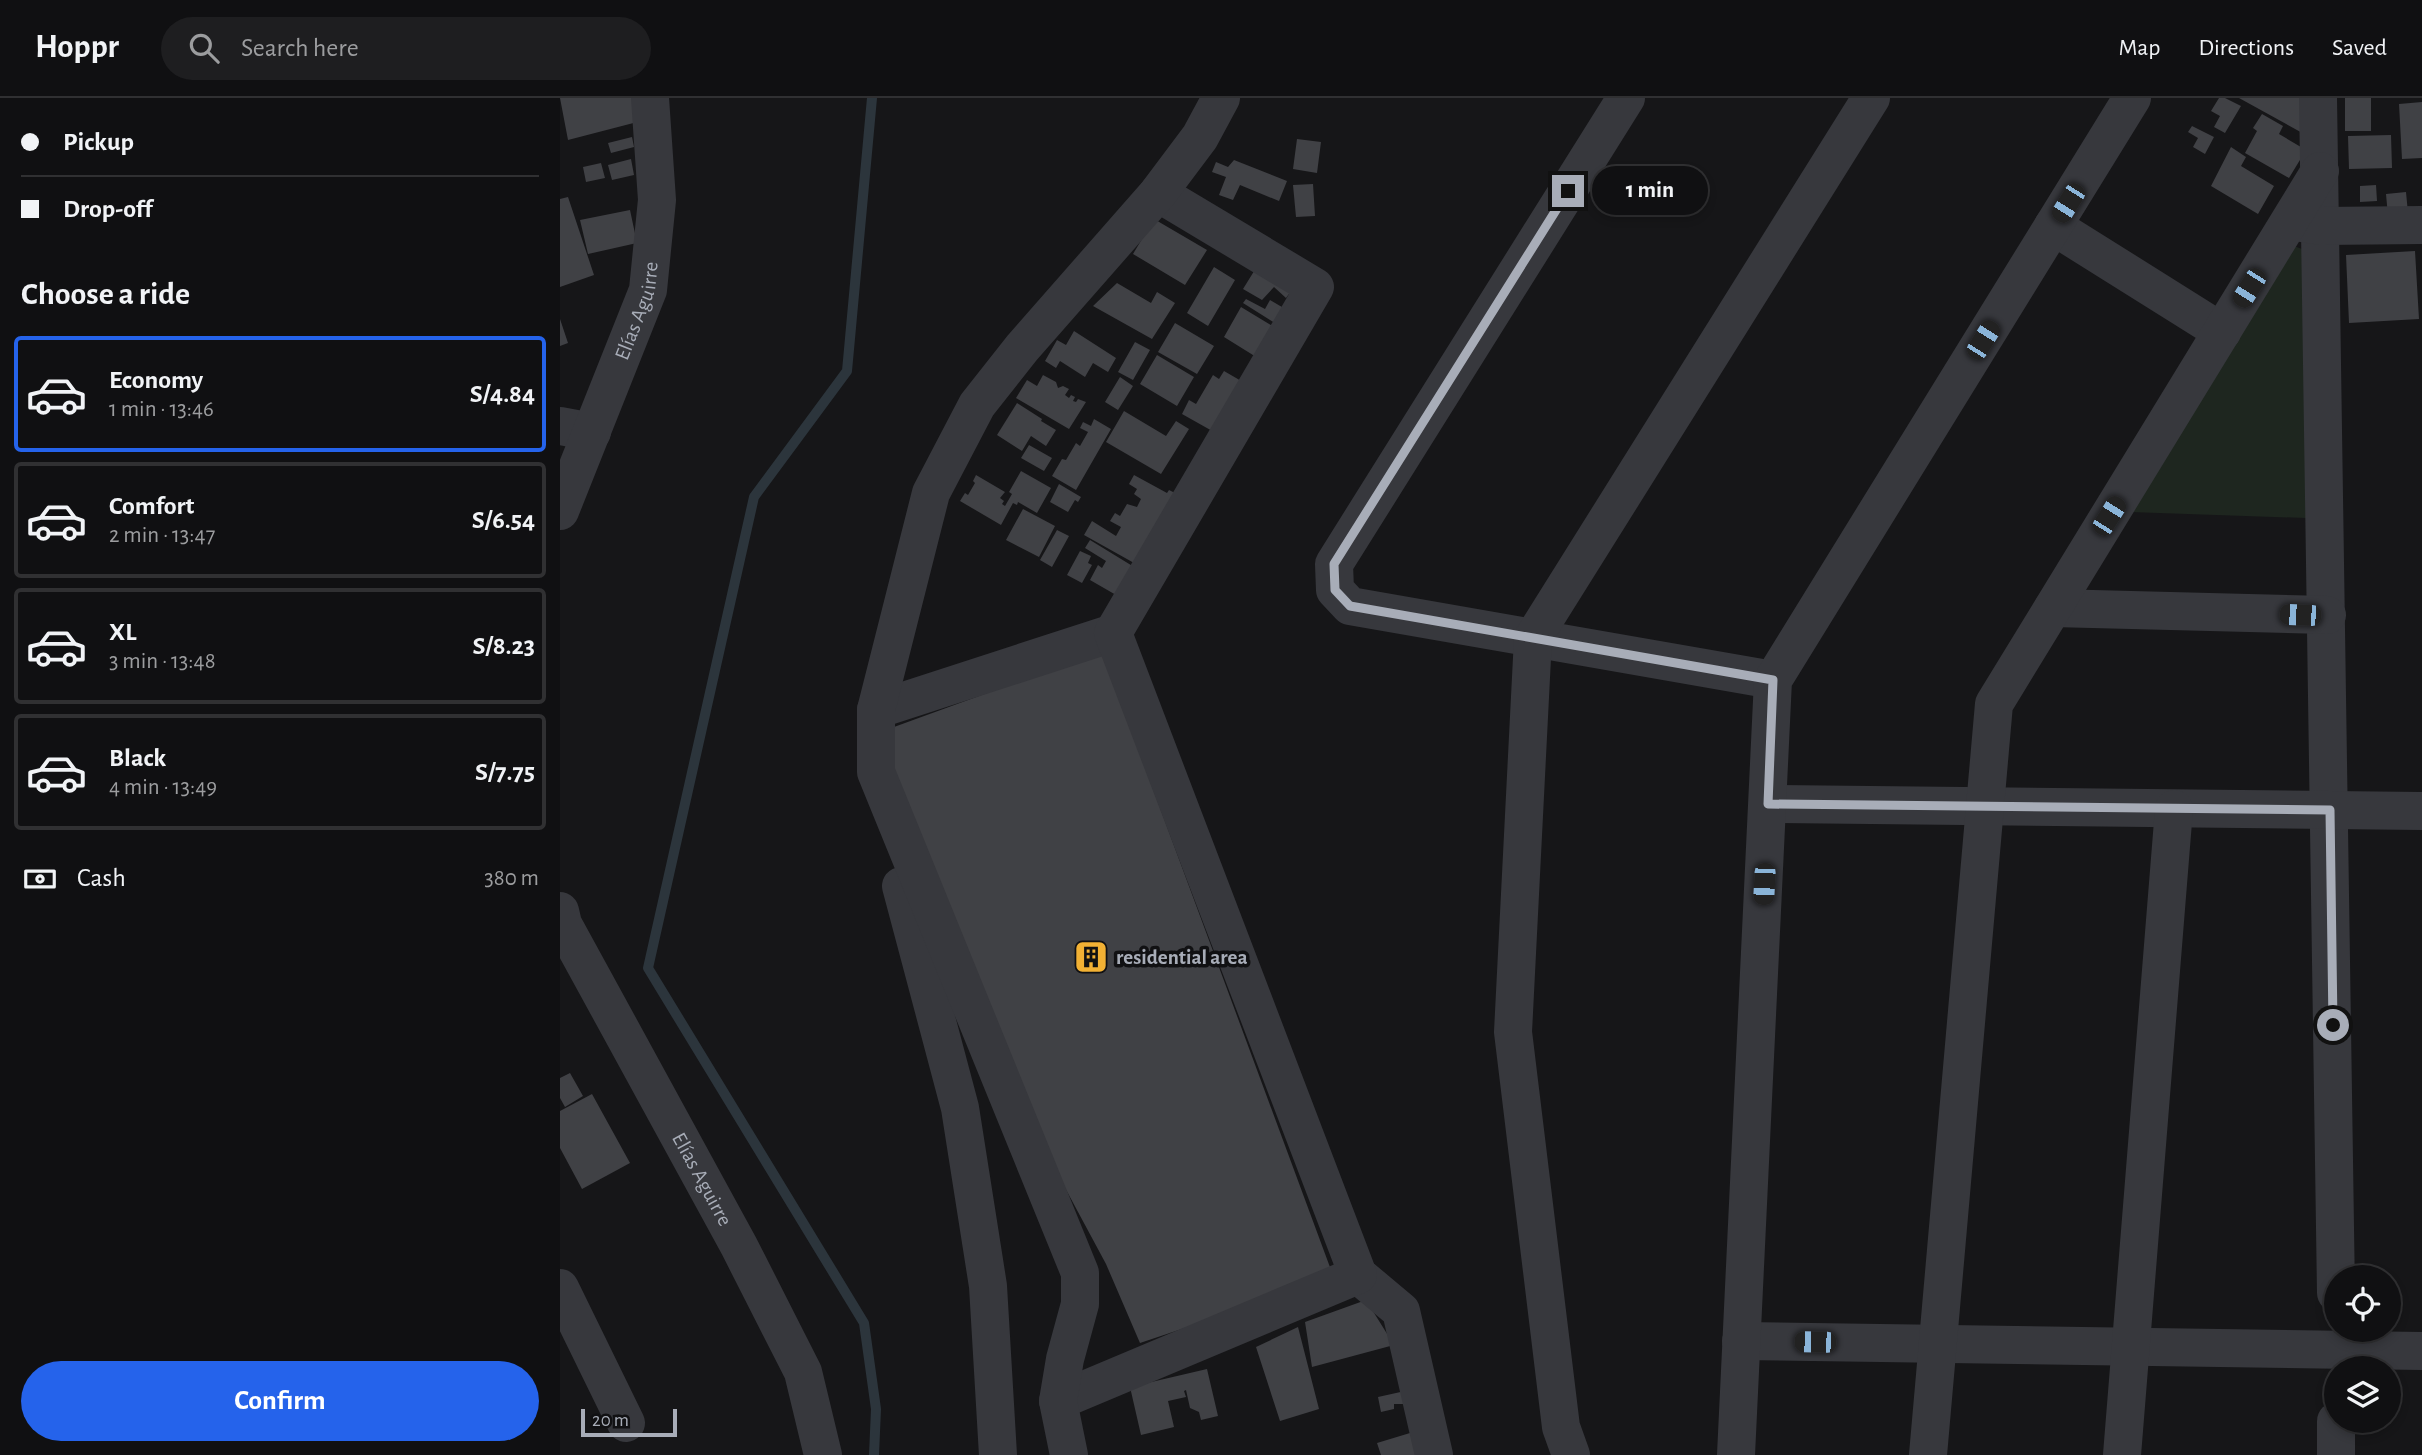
<!DOCTYPE html>
<meta charset="utf-8">
<style>
body{margin:0;font-family:"Alegreya Sans",sans-serif;background:#1e1e20;color:#f1f3f6;height:100vh;display:flex;flex-direction:column;font-size:26px;white-space:nowrap}
*{box-sizing:border-box;margin:0}
p{font-size:23px;color:#9c9d9f}
.icon{flex:none;width:38px;height:38px;fill:none;stroke:currentColor;stroke-width:2;stroke-linecap:round;stroke-linejoin:round}
.map{position:relative;flex:1;overflow:hidden}
.panel{display:flex;flex-direction:column;background:#101012;width:560px}
.panel>*{flex:none}
.hud{display:grid;align-content:center;height:154px;padding:0 21px;background:#101012}
.tools{position:absolute;left:1764px;top:1167px;display:grid;gap:14px}
.tools a{display:grid;place-items:center;width:77px;height:77px;border-radius:50%;background:#101012;box-shadow:0 4px 10px #0003,0 0 0 2px #303032;font-size:35px}
.scale{position:absolute;left:21px;bottom:18px;width:96px;box-sizing:border-box;padding-left:7px;border:4px solid #a8adb8;border-top:0;font-size:19px;line-height:24px;white-space:nowrap;color:#a8adb8;-webkit-text-stroke:5px #111113;paint-order:stroke}
.end{position:absolute;width:32px;height:32px;margin:-16px;border:9px solid #a8adb8;background:#111;box-shadow:0 0 0 4px #111}
.from{border-radius:50%}
.bubble{position:absolute;height:49px;border-radius:24px;background:#101012;box-shadow:0 4px 10px #0003,0 0 0 2px #303032;font-size:23px;font-weight:700;line-height:49px;text-align:center}
.car{position:absolute;width:21px;height:42px;margin:-21px -10px;border-radius:9px;box-shadow:0 0 5px 2px #0007;background:linear-gradient(#222 24%,#8ab4d8 0 40%,#222 0 76%,#8ab4d8 0 86%,#222 0)}
.hud b{display:flex;align-items:center;gap:24px;height:66px;font-size:26px}
.hud b+b{border-top:2px solid #303032}
.hud i{width:18px;height:18px;background:#f1f3f6}
ul{padding:0;list-style:none}
li{display:flex;align-items:center;gap:21px;height:116px;margin:0 14px 10px;padding:0 7px;border:4px solid #303032;border-radius:7px}
li div{flex:1}
li b{display:block;font-size:26px}
li em{font-style:normal;font-weight:700}
li.current{border-color:#2563eb}
li>.icon{width:63px;height:63px;stroke-width:1.5}
h2{padding:0 21px;font-size:32px;line-height:84px}
.pay{display:flex;align-items:center;gap:18px;height:77px;padding:0 21px;font-size:26px}
.pay p{margin-inline-start:auto}
.cta{display:flex;gap:14px;margin-top:auto;padding:14px 21px}
.cta a{flex:1;height:80px;border-radius:42px;background:#2563eb;color:#fff;font-size:28px;font-weight:700;line-height:80px;text-align:center}
header{display:flex;align-items:center;gap:42px;box-sizing:border-box;height:98px;padding:0 35px;background:#101012;border-bottom:2px solid #303032}
header strong{font-size:33px}
nav{display:flex;gap:38px;margin-inline-start:auto;font-size:24px}
.search{width:490px;height:63px;background:#1e1e20;display:flex;align-items:center;gap:18px;box-sizing:border-box;padding:0 24px;border-radius:38px;color:#9c9d9f;font-size:26px}
main{display:flex;flex:1;min-height:0}
.map>svg:first-child{display:block}
.green{fill:#1e261f}
.lines{fill:none;stroke-linecap:round;stroke-linejoin:round}
.stream{stroke:#2c353c;stroke-width:10}
.building{fill:#404145}
.minor{stroke:#37383d;stroke-width:38}
.route{stroke:#a8adb8;stroke-width:9}
.labels{text-anchor:middle;stroke-width:7;stroke-linejoin:round;paint-order:stroke}
.street-label{font-size:21px;fill:#a8adb8;stroke:#111113}
.poi-label{font-size:21px;font-weight:bold;fill:#a8adb8;stroke:#111113;text-anchor:start}
</style>
<header>
<strong>Hoppr</strong>
<div class="search"><svg class="icon" aria-label="search" viewBox="0 0 24 24"><circle cx="10" cy="10" r="6"/><path d="M15 15l6 6"/></svg>Search here</div>
<nav><a>Map</a><a>Directions</a><a>Saved</a></nav>
</header>
<main>
<section class="panel">
<div class="hud">
<b><i class="from"></i>Pickup</b>
<b><i></i>Drop-off</b>
</div>
<h2>Choose a ride</h2>
<ul>
<li class="current"><svg class="icon" aria-label="car" viewBox="0 0 24 24"><path d="M5 17H2v-5l4-1 3-4h7l3 4 3 1v5h-3M9 17h6M6 11h13"/><circle cx="7" cy="17" r="2"/><circle cx="17" cy="17" r="2"/></svg><div><b>Economy</b><p>1 min · 13:46</p></div><em>S/4.84</em></li>
<li><svg class="icon" aria-label="car" viewBox="0 0 24 24"><path d="M5 17H2v-5l4-1 3-4h7l3 4 3 1v5h-3M9 17h6M6 11h13"/><circle cx="7" cy="17" r="2"/><circle cx="17" cy="17" r="2"/></svg><div><b>Comfort</b><p>2 min · 13:47</p></div><em>S/6.54</em></li>
<li><svg class="icon" aria-label="car" viewBox="0 0 24 24"><path d="M5 17H2v-5l4-1 3-4h7l3 4 3 1v5h-3M9 17h6M6 11h13"/><circle cx="7" cy="17" r="2"/><circle cx="17" cy="17" r="2"/></svg><div><b>XL</b><p>3 min · 13:48</p></div><em>S/8.23</em></li>
<li><svg class="icon" aria-label="car" viewBox="0 0 24 24"><path d="M5 17H2v-5l4-1 3-4h7l3 4 3 1v5h-3M9 17h6M6 11h13"/><circle cx="7" cy="17" r="2"/><circle cx="17" cy="17" r="2"/></svg><div><b>Black</b><p>4 min · 13:49</p></div><em>S/7.75</em></li>
</ul>
<div class="pay"><svg class="icon" aria-label="cash" viewBox="0 0 24 24"><path d="M3 7h18v10H3z"/><circle cx="12" cy="12" r="2"/></svg>Cash<p>380 m</p></div>
<div class="cta"><a>Confirm</a></div>
</section>
<div class="map">
<svg width="1862" height="1357" viewBox="0 0 1862 1357">
<rect width="100%" height="100%" fill="#161618"/>
<!-- green -->
<path class="green" d="M1731 147 1745 152 1746 420 1570 414Z"/>
<g class="lines">
<!-- stream -->
<path class="stream" d="M312 0 287 273 194 399 88 870 304 1225 316 1311 314 1357"/>
</g>
<!-- building -->
<path class="building" d="M0 0H80L85 22 8 42Z
M1659 0H1665L1681 8 1665 35 1654 29 1660 18 1651 13Z
M1679 0H1746V37Z
M1785 0H1811V33H1785Z
M1862 4V60L1842 61 1839 6Z
M1702 16 1723 28 1719 36 1746 52 1729 80 1685 55 1697 33 1693 30Z
M1632 28 1654 39 1645 56 1633 49 1638 40 1628 34Z
M1831 37 1832 70 1789 71 1788 38Z
M72 39 74 49 51 55 48 45Z
M737 41 761 44 757 75 733 71Z
M1671 49 1686 59 1681 68 1714 88 1698 116 1651 88Z
M71 61 74 77 52 82 48 67Z
M674 62 727 83 719 103 680 87 673 102 659 97 666 79 652 74 656 64 668 69Z
M41 65 45 80 26 84 23 69Z
M753 86 755 118 736 119 733 87Z
M1816 87 1817 103 1800 104V88Z
M1846 94 1848 115 1828 118 1826 96Z
M8 99 34 177 0 189V101Z
M70 112 77 145 28 156 20 122Z
M594 121 647 152 625 187 573 156Z
M1855 153 1859 221 1789 225 1786 157Z
M654 169 675 182 648 228 627 215Z
M696 170 732 192 726 200 714 189 702 202 683 191Z
M557 185 591 205 597 194 615 205 592 241 533 208Z
M686 201 705 211 710 202 727 212 718 227 683 205Z
M681 209 719 232 701 262 664 239Z
M0 221 8 245 0 248Z
M615 225 654 248 637 276 598 254Z
M514 233 556 260 548 274 533 265 525 279 500 263 496 270 485 263 497 242 506 247Z
M575 244 590 252 573 282 558 274Z
M597 257 634 279 617 308 580 286Z
M664 273 683 284 654 334 622 316 629 302 636 306 653 277 659 281Z
M483 277 496 284 498 290 503 288 509 291 505 297 509 300 511 297 515 299 513 303 516 304 518 301 526 304 509 331 456 300 467 282 477 288Z
M560 279 573 288 558 312 545 304Z
M457 305 482 321 481 323 496 332 486 348 471 338 462 353 437 337Z
M564 313 606 338 616 323 629 331 601 376 546 344Z
M534 321 551 331 516 392 492 378 502 361 506 362 516 345 520 348 528 334 520 330 523 324 531 328Z
M469 347 492 360 484 373 461 360Z
M461 373 491 390 477 415 458 404 457 407 453 405 441 427 400 403 405 395 408 397 415 385 413 383 416 377 445 394 440 400 444 403 442 406 445 408 452 396 449 394Z
M574 377 607 395 609 392 625 400 583 470 524 437 532 423 556 438 561 429 550 423 555 415 560 418 567 406 577 409 581 401 574 396 577 391 569 386Z
M499 386 521 399 518 404 515 402 508 414 490 404Z
M463 411 495 428 479 459 446 442Z
M497 432 509 438 492 469 480 462Z
M530 442 579 472 563 501 530 482 538 467 542 470 546 463 525 450Z
M520 453 531 458 528 465 532 467 522 485 507 477Z
M542 553 774 1180 580 1245 546 1166 482 1047 331 672 334 629Z
M10 975 23 998 5 1009 0 1000V980Z
M32 996 70 1065 22 1091 0 1050V1013Z
M806 1202 834 1247 752 1269 745 1224Z
M738 1229 759 1311 720 1323 696 1249Z
M647 1271 658 1318 641 1322 639 1314 630 1310 626 1292 624 1293 626 1299 608 1303 614 1329 581 1337 570 1289Z
M845 1293V1306H834V1311L821 1314 818 1299Z
M850 1335 856 1357H821L817 1345Z"/>
<g class="lines">
<!-- minor -->
<g class="minor">
<path d="M1066 0 774 466 775 492 790 508 1213 582"/>
<path d="M1758 0 1776 1195"/>
<path d="M1735 124 1761 128 1862 127"/>
<path d="M1493 128 1662 234"/>
<path d="M0 328 32 334"/>
<path id="s1" d="M0 413 88 192 97 102 90 0"/>
<path d="M1493 510 1767 517"/>
<path d="M316 612 553 535"/>
<path d="M1208 706 1862 713"/>
<path d="M341 788 400 1010 428 1188 438 1357"/>
<path id="s2" d="M0 813 3 826 179 1148 243 1274 263 1357"/>
<path d="M798 1177 841 1213 874 1357"/>
<path d="M0 1190 66 1325"/>
<path d="M1181 1243 1862 1253"/>
<path d="M498 1303 798 1177 553 535 755 189 598 95"/>
<path d="M509 1357 498 1303 505 1261 520 1206V1175L316 674V612L371 395 417 307 462 250 598 95 640 39 661 0"/>
<path d="M1011 1357 1001 1329 953 934 973 540 1311 0"/>
<path d="M1176 1357 1213 582 1572 0"/>
<path d="M1368 1357 1434 606 1760 73"/>
<path d="M1562 1357 1614 711"/>
<path d="M1776 1357V1323"/>
</g>
</g>
<g class="lines">
<!-- route -->
<path class="route" d="M1008 93 774 466 775 492 790 508 1213 582 1208 706 1770 712 1773 927"/>
</g>
<!-- icons -->
<defs>
<symbol id="building-square" viewBox="-11 -11 22 22"><rect x="-9" y="-9" width="18" height="18" rx="4" fill="#f2b134" stroke="#111113"/><path d="M-4-6H4V6H1V3H-1V6H-4ZM-2.5-4.3h1.7v1.8h-1.7ZM.8-4.3h1.7v1.8H.8ZM-2.5-1h1.7V.8h-1.7ZM.8-1h1.7V.8H.8Z" fill="#111"/></symbol>
</defs>
<g fill-rule="evenodd">
<use href="#building-square" x="512" y="840" width="38" height="38"/>
</g>
<g class="labels">
<!-- street labels -->
<g class="street-label">
<text dy="7" stroke="none"><textPath href="#s1" startOffset="215">Elías Aguirre</textPath></text>
<text dy="7" stroke="none"><textPath href="#s2" startOffset="304">Elías Aguirre</textPath></text>
</g>
<!-- poi labels -->
<g class="poi-label">
<text x="556" y="866">residential area</text>
</g>
</g>
</svg>
<div class="tools">
<a><svg class="icon" aria-label="locate" viewBox="0 0 24 24"><circle cx="12" cy="12" r="6"/><path d="M12 2v4M12 18v4M2 12h4M18 12h4"/></svg></a>
<a><svg class="icon" aria-label="layers" viewBox="0 0 24 24"><path d="M12 4l9 5-9 5-9-5zM3 14l9 5 9-5"/></svg></a>
</div>
<div class="scale">20 m</div>
<i class="end from" style="left:1773px;top:927px"></i>
<i class="end" style="left:1008px;top:93px"></i>
<div class="bubble" style="left:1032px;top:68px;width:116px">1 min</div>
<i class="car" style="left:1508px;top:105px;rotate:212deg"></i>
<i class="car" style="left:1689px;top:190px;rotate:212deg"></i>
<i class="car" style="left:1423px;top:242px;rotate:32deg"></i>
<i class="car" style="left:1549px;top:418px;rotate:32deg"></i>
<i class="car" style="left:1740px;top:517px;rotate:272deg"></i>
<i class="car" style="left:1204px;top:786px;rotate:183deg"></i>
<i class="car" style="left:1255px;top:1244px;rotate:271deg"></i>
</div>
</main>
